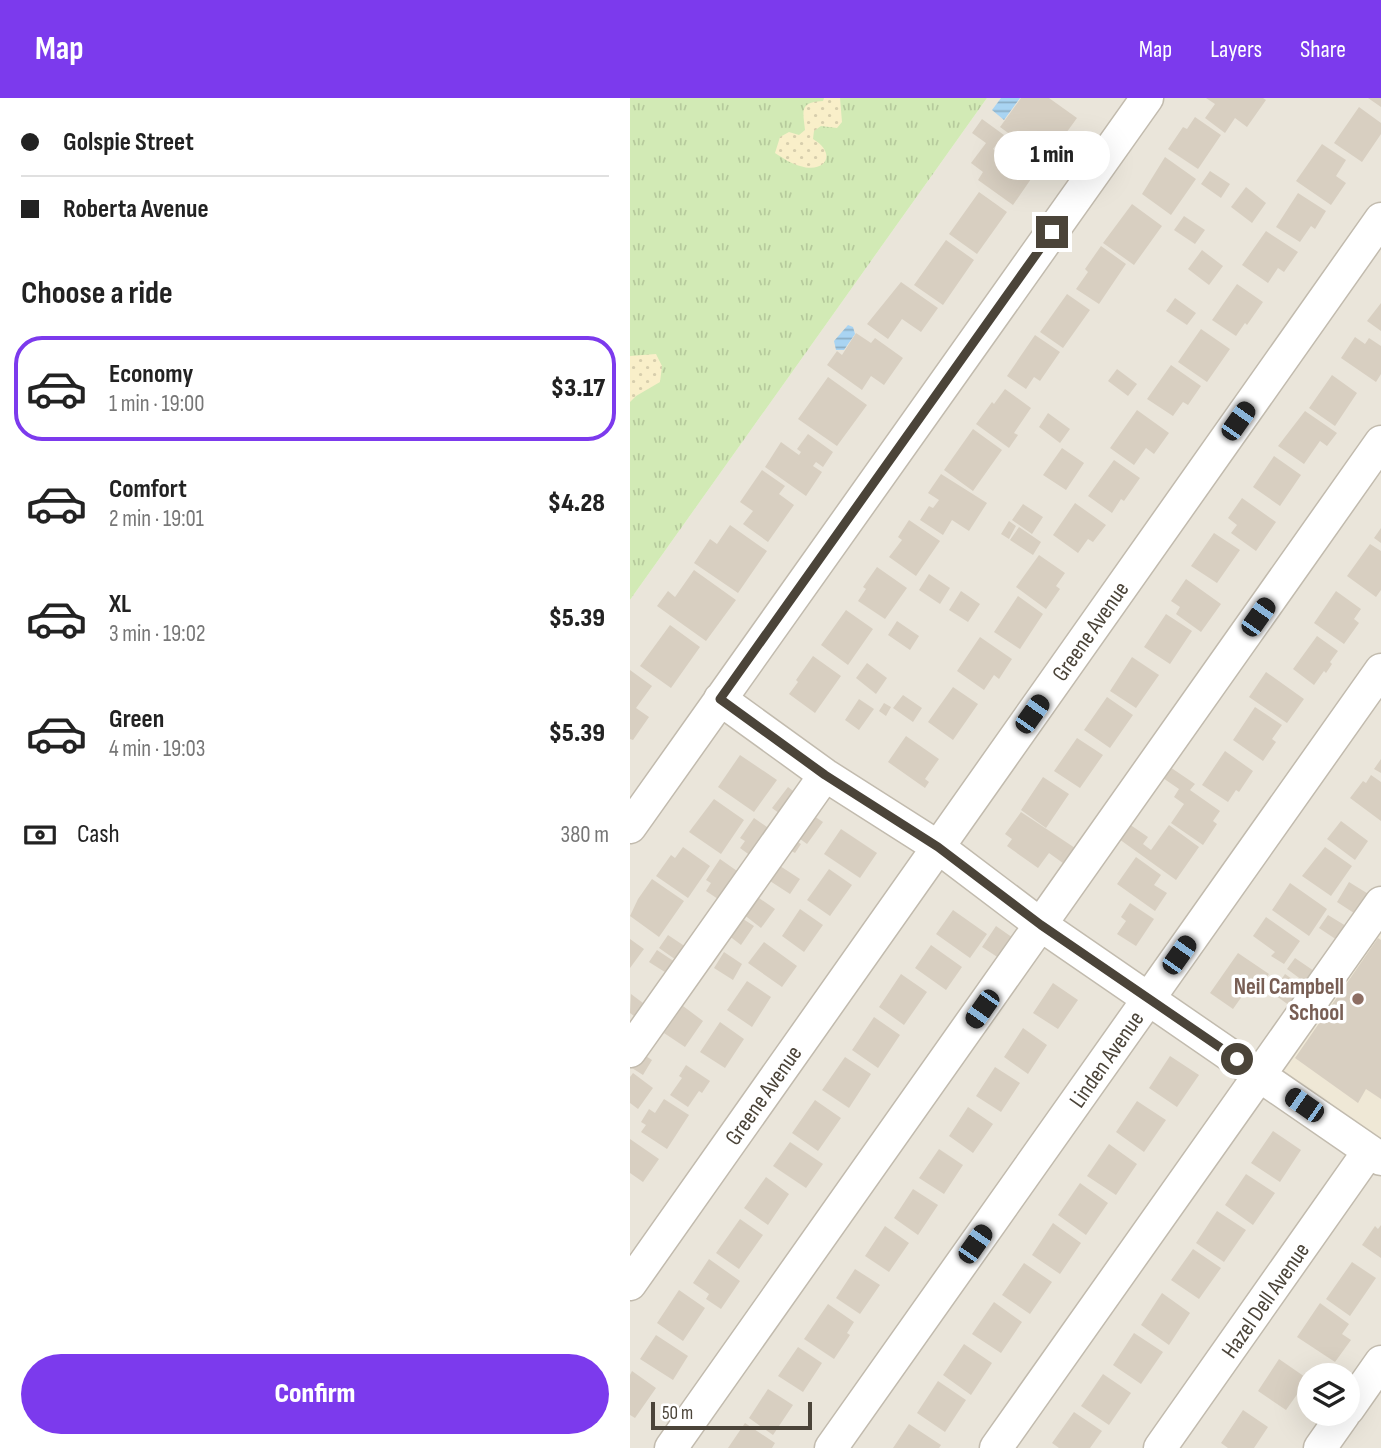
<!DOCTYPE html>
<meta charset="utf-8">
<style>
body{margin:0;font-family:"Sofia Sans Condensed",sans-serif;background:#f6f6f6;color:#222;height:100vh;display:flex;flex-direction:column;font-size:26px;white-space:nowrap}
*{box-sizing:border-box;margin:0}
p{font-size:23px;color:#767676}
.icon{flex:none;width:38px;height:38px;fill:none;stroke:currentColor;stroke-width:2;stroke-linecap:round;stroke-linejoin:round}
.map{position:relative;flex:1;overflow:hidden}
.sheet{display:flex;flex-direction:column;background:#fff;width:630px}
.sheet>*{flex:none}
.hud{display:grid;align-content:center;height:154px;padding:0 21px;background:#fff}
.fabs{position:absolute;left:667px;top:1265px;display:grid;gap:14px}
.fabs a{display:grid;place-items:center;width:63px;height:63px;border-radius:50%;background:#fff;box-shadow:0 7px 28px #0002;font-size:35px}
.scale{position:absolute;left:21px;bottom:18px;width:161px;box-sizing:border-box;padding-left:7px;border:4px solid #4b4439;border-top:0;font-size:19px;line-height:24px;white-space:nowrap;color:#4b4439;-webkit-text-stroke:5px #fff;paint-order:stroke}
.end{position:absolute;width:32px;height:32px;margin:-16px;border:9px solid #4b4439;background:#fff;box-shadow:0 0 0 4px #fff}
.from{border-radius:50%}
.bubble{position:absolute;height:49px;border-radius:24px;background:#fff;box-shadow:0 7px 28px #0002;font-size:23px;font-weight:800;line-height:49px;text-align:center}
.car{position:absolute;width:21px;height:42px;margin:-21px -10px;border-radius:9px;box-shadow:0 0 5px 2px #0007;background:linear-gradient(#222 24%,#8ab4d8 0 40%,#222 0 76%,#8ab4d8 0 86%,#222 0)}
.hud b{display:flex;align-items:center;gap:24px;height:66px;font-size:26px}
.hud b+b{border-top:2px solid #e0e0e0}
.hud i{width:18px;height:18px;background:#222}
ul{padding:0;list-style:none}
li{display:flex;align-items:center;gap:21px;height:105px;margin:0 14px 10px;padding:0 7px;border:4px solid transparent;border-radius:28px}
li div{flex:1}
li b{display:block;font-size:26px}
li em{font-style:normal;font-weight:800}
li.active{border-color:#7c3aed}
li>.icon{width:63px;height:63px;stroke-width:1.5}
h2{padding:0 21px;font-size:32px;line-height:84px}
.pay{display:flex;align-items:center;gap:18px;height:77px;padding:0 21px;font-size:26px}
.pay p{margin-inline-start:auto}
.primary-button{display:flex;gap:14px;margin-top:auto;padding:14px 21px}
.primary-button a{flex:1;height:80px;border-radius:42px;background:#7c3aed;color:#fff;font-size:28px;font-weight:800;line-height:80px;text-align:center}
header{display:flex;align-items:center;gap:42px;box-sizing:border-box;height:98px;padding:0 35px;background:#7c3aed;color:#fff}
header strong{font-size:33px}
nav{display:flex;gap:38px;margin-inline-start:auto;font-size:24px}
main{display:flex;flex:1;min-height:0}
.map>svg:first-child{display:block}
.residential{fill:#eae5da;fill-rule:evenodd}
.education{fill:#efe8d6}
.grass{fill:url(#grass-tufts)}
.sand{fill:url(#sand-dots)}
.water{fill:url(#water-rules)}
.building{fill:#d8cfc1}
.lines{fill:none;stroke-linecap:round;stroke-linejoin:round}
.minor-casing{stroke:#c2bbae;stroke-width:35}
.minor{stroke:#fff;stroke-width:32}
.route{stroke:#4b4439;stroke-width:9}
.education-dot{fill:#8d6e63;stroke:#fff;stroke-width:2.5}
.labels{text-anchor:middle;stroke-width:7;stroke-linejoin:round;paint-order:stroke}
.street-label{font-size:23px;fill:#4b4439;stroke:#fff}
.education-label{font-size:23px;font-weight:bold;fill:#785e54;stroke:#fff;text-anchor:end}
</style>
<header>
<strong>Map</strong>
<nav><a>Map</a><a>Layers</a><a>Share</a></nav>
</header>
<main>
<section class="sheet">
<div class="hud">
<b><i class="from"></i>Golspie Street</b>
<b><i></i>Roberta Avenue</b>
</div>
<h2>Choose a ride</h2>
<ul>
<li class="active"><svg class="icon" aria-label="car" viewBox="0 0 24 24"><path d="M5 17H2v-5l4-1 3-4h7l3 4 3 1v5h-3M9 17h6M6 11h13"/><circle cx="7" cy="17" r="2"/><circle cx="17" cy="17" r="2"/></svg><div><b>Economy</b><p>1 min · 19:00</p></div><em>$3.17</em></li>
<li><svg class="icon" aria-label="car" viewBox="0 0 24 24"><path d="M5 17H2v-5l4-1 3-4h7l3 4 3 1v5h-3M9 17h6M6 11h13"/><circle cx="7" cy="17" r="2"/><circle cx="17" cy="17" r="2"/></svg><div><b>Comfort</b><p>2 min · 19:01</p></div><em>$4.28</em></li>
<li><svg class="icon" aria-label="car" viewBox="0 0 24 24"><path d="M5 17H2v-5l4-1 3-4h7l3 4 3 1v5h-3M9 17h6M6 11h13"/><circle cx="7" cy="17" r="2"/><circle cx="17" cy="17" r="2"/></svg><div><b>XL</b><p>3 min · 19:02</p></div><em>$5.39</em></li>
<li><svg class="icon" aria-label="car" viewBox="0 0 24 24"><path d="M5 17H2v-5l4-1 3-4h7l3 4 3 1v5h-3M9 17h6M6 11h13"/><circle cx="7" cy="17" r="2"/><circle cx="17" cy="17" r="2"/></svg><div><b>Green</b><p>4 min · 19:03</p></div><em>$5.39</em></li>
</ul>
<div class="pay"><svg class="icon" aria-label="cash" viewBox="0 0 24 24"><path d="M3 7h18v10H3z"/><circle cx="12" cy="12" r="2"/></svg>Cash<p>380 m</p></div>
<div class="primary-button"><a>Confirm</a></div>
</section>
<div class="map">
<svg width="751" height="1350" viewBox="0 0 751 1350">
<defs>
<pattern id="grass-tufts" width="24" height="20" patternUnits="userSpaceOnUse" patternTransform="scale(1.75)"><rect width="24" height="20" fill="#d2eab5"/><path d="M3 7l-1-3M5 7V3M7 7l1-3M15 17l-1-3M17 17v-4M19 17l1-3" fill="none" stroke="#b6ca9c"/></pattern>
<pattern id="sand-dots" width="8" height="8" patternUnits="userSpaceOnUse" patternTransform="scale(1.75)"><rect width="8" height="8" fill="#f9efc9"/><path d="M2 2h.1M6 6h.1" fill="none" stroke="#d7cead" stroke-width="1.8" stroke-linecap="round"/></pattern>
<pattern id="water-rules" width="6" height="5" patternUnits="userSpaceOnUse" patternTransform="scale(1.75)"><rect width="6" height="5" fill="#a9d4f2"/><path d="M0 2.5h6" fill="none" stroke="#8caec5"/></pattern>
</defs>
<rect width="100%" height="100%" fill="#f6f3ec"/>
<!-- residential -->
<path class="residential" d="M357 0H751V1350H0V502ZM679 1278H718V1316H679Z"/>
<!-- education -->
<path class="education" d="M751 814V1046L640 969Z"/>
<!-- grass -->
<path class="grass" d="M0 0H357L0 502Z"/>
<!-- sand -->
<path class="sand" d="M194 0H210L212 24 207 30 191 28 184 33 183 41C208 56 195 76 170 68 161 66 153 60 145 55L150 39 159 34 169 37 175 32C173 13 169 4 193 3Z
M26 256 32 268 30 284 6 298 0 304V258Z"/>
<!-- water -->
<path class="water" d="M371 0H390L374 22 362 12Z
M218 227 223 229 225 236 214 252H206L204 243Z"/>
<!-- building -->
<path class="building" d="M391 0H419L447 20 426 49 422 46 412 60 370 29Z
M576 0H633L636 2 617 29 605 20 595 35 575 20 585 6Z
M738 0H751V9Z
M729 9 751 25V36L732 64 704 45Z
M565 19 591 37 568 71 538 51 553 29 557 31Z
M352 21 374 37 363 51 366 53 372 46 404 69 397 79 401 81 383 107 348 82 353 74 341 65 356 45 342 35Z
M692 46 716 62 706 78 716 85 701 107 666 83Z
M535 59 566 81 541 117 512 96Z
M580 73 600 86 591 100 571 86Z
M616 89 636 105 622 125 601 109Z
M349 94 377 114 347 156 319 136Z
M668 95 696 113 685 131 681 128 670 144 646 129Z
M502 106 532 128 504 167 473 145Z
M554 118 575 132 565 146 544 132Z
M636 133 668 154 654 174 648 170 638 185 612 167Z
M316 142 344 162 313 207 284 187Z
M471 148 496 166 469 206 446 191 458 174 455 171Z
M572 152 593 168 579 187 558 171Z
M271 184 308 210 291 234 272 221 258 241 237 226Z
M607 186 633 204 617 227 615 225 606 238 582 222Z
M437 196 460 212 433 250 410 234Z
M545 200 566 215 557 227 536 213Z
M751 205V233L737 223Z
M571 231 600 251 577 284 548 264Z
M226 235 241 245 245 240 273 260 254 287 241 278 232 292 197 267 207 253 212 257Z
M405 237 430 254 410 283 404 279 396 291 377 278Z
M725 239 735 246 739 240 751 248V276L746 284 711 260Z
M541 267 571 288 558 307 553 304 543 318 517 301Z
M487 271 507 286 498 298 478 283Z
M702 277 727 295 705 328 679 310Z
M198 279 237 307 207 348 168 321Z
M375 291 401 310 384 335 388 337 379 350 346 326 362 304 364 306Z
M507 312 539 335 524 356 516 350 504 367 480 350Z
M675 313 707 335 697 348 690 343 674 366 648 348Z
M418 315 440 331 430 345 409 329Z
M343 331 372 352 343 393 314 372Z
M178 336 203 354 193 369 186 364 183 368 192 374 176 398 135 369 151 344 169 357 171 354 167 351Z
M432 350 454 365 436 392 413 377Z
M644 358 671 377 650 408 623 389Z
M484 362 510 380 494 403 491 401 482 415 458 398Z
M132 372 155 388 149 396 164 407 138 444 113 426 123 413 110 404Z
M311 376 357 405 339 433 322 422 313 437 290 422 299 408 303 410 309 402 298 395Z
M612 400 646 424 626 453 601 435 607 427 598 420Z
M445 405 476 427 463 444 458 441 448 455 423 437Z
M393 406 413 419 402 436 382 422Z
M279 422 310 443 286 478 259 459 272 442 268 439Z
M379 423 386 428 379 441 371 436Z
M100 427 137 453 108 495 64 465 80 441 87 446Z
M389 429 411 444 403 457 380 442Z
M751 430V445L744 440Z
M584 435 610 452 587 485 561 468Z
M740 446 751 453V492L746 499 717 478Z
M409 457 435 475 426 488 430 491 416 511 386 489Z
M247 469 277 490 255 521 228 503 236 491 233 489Z
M64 472 106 502 76 543 27 508 38 493 45 499Z
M299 476 320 490 310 506 289 492Z
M556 481 591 506 571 534 546 516 550 509 541 503Z
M331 493 350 506 338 524 319 512Z
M706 493 731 511 724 521 729 525 714 546 684 525Z
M388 498 413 516 390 551 364 534Z
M216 512 243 531 218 567 191 547Z
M536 516 562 533 540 566 514 549Z
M267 523 289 538 280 552 258 537Z
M40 527 70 549 41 590 10 568Z
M687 538 708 553 700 564 702 566 696 575 694 573 684 587 663 571Z
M350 539 382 561 369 581 364 577 354 592 327 573Z
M183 558 211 578 185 615 159 596 168 584 166 582Z
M502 559 529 577 506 610 480 593Z
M237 565 257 580 246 596 226 580Z
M0 572 22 588 6 610 19 619 3 642 0 641Z
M636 574 674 601 657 625 619 599Z
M323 589 348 606 323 642 298 624Z
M273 597 292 610 283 624 263 610Z
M477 599 503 617 480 650 454 632Z
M229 601 244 611 229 632 215 622Z
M254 605 261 609 256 618 249 613Z
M625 609 652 627 642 641 646 644 633 663 603 642Z
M276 638 309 661 295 681 299 684 295 690 258 664Z
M447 640 473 657 450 690 424 673Z
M595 653 623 673 609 694 606 692 598 704 572 687Z
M110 657 147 682 124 714 88 689Z
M751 661V675L744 671Z
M537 667 565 686 560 692 590 713 583 723 587 726 573 747 541 725 554 706 544 699 549 691 530 678Z
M741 677 751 684V723L720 700 733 683 736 685Z
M413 679 439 696 416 730 391 712Z
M158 689 172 700 157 721 142 710Z
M84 701 114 722 91 756 59 734Z
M391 714 448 752 437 768 419 755 408 770 377 748 382 741 375 736Z
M181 716 193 724 177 746 166 738Z
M124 720 144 734 125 761 110 750 115 743 110 740Z
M711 723 738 743 725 762 697 741Z
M499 726 518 739 513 746 521 752 539 727 569 749 546 782 489 741Z
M211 731 247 755 230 780 194 756Z
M164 742 171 746 165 755 158 751Z
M53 749 80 768 58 800 26 778 41 757 45 760Z
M695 749 722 768 701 798 672 778Z
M506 759 531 777 524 787 537 795 525 813 487 786Z
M90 761 110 775 91 803 76 793 81 785 76 782Z
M150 768 170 781 160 796 140 783Z
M199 771 222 787 200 818 177 802Z
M22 781 54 803 29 839 0 818 8 801Z
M719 784 740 797 727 817 707 804Z
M660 785 697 811 679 838 642 812Z
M126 798 145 811 131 830 113 816Z
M500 805 524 821 506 848 487 836 496 823 491 819Z
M170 811 193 827 174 854 152 838Z
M323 812 357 836 340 860 306 836Z
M698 817 716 828 707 842 689 830Z
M110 819 124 828 111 847 98 837Z
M636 819 670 843 654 866 641 858 645 854 623 838Z
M366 828 386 842 372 862 352 849Z
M38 837 59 851 49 864 29 850Z
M748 840 751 842V1001L736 991 728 1005 665 960Z
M0 841 14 851 0 870Z
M134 844 167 868 152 889 118 865Z
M301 847 332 869 316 892 285 870Z
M27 852 45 864 38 876 19 864Z
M94 854 112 866 103 882 84 870Z
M608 855 639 876 632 885 625 880 603 911 580 895Z
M665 860 684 873 676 885 657 871Z
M271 876 297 894 274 927 249 909Z
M655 876 676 891 663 910 642 895Z
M117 883 141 899 122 929 97 912Z
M423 885 448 902 428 931 403 915Z
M1 896 21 911 12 924 0 915Z
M53 908 73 923 55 949 34 935Z
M244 919 270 937 248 970 222 952Z
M90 924 114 941 95 970 70 954Z
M393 930 417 947 398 976 374 959Z
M11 955 22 962 13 977 2 970Z
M540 958 569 977 547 1009 519 990Z
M215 959 241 976 219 1010 192 992Z
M56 967 80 983 72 995 69 993 58 1009 40 997 52 980 49 978Z
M365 969 390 985 371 1014 346 998Z
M3 975 23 990 8 1011 0 1005V979Z
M34 1001 59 1017 37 1051 11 1034 16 1027 11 1024 19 1011 25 1015Z
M185 1002 211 1020 188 1053 162 1035Z
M507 1003 536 1022 514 1054 486 1034Z
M338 1009 363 1026 343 1055 319 1038Z
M643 1033 671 1052 650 1084 621 1065Z
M0 1041 29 1061 13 1084 0 1075Z
M160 1044 193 1066 176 1090 143 1068Z
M479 1046 507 1066 486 1097 457 1078Z
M309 1051 333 1067 314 1096 289 1080Z
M616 1076 645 1095 623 1127 595 1107Z
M136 1079 159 1096 138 1127 114 1110Z
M450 1085 478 1105 456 1137 428 1117Z
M283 1091 308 1107 288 1137 264 1120Z
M587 1113 616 1132 594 1164 566 1145Z
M110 1121 133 1137 109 1171 86 1155Z
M423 1125 451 1145 430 1176 402 1157Z
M751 1127V1160L732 1147 745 1128 748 1131Z
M255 1128 279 1145 259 1174 235 1158Z
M563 1151 591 1170 569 1201 541 1182Z
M79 1161 110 1183 91 1211 76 1201 79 1196 63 1185Z
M722 1164 746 1180 720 1218 696 1201Z
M394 1165 422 1184 400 1216 372 1197Z
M225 1171 250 1187 230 1216 206 1200Z
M49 1192 75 1210 53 1243 27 1225Z
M532 1195 560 1215 539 1247 511 1227Z
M364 1204 392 1224 371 1255 342 1236Z
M690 1205 719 1226 712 1236 721 1242 705 1264 667 1239Z
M198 1206 224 1224 217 1235 220 1237 204 1261 174 1241Z
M504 1235 533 1254 511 1286 483 1267Z
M26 1237 58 1258 43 1282 10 1261Z
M334 1246 362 1265 341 1297 313 1277Z
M168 1249 192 1265 173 1294 148 1278Z
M649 1261 678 1281 656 1312 628 1293Z
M2 1273 26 1290 5 1320 0 1317V1277Z
M473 1276 501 1295 479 1327 451 1308Z
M308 1283 336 1302 315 1334 287 1315Z
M138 1291 163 1307 143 1337 119 1320Z
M613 1312 638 1329 624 1350H598L591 1345Z
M444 1314 472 1333 460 1350H429L422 1345Z
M115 1325 145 1345 142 1350H98Z
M279 1326 311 1347 309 1350H263Z"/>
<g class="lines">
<defs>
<path id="minor" d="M90 601 195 677 308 749 411 827 751 1061
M0 729 517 0
M0 953 195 677
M0 1186 751 121
M718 1311 751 1264
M41 1350 751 344
M201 1350 751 572
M366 1350 751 805
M530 1350 739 1053
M690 1350 714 1316"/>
</defs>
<!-- minor casing -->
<use href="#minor" class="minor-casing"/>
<!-- minor -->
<use href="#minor" class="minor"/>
</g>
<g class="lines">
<!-- route -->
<path class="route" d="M422 134 90 601 195 677 308 749 411 827 607 961"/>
</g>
<!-- markers -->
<circle class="education-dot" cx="728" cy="901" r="7"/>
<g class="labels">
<!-- street labels -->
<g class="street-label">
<text transform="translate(460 533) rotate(-55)" y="8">Greene Avenue</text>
<text transform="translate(476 961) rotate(-55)" y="8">Linden Avenue</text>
<text transform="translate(133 997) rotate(-55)" y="8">Greene Avenue</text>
<text transform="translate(635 1202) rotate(-55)" y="8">Hazel Dell Avenue</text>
</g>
<!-- education labels -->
<g class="education-label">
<text x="714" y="896">Neil Campbell<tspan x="714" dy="26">School</tspan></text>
</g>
</g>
</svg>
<div class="fabs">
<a><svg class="icon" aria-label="layers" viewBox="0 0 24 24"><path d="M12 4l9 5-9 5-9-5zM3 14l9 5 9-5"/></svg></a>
</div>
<div class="scale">50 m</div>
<i class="end from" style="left:607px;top:961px"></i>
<i class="end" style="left:422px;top:134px"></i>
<div class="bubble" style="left:364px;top:33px;width:116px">1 min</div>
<i class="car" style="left:608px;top:323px;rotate:35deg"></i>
<i class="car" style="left:628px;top:519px;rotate:35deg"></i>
<i class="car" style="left:402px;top:616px;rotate:35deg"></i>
<i class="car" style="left:549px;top:857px;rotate:35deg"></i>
<i class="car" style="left:352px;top:911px;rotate:215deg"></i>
<i class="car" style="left:674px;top:1007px;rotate:305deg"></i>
<i class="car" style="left:345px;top:1146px;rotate:35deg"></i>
</div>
</main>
